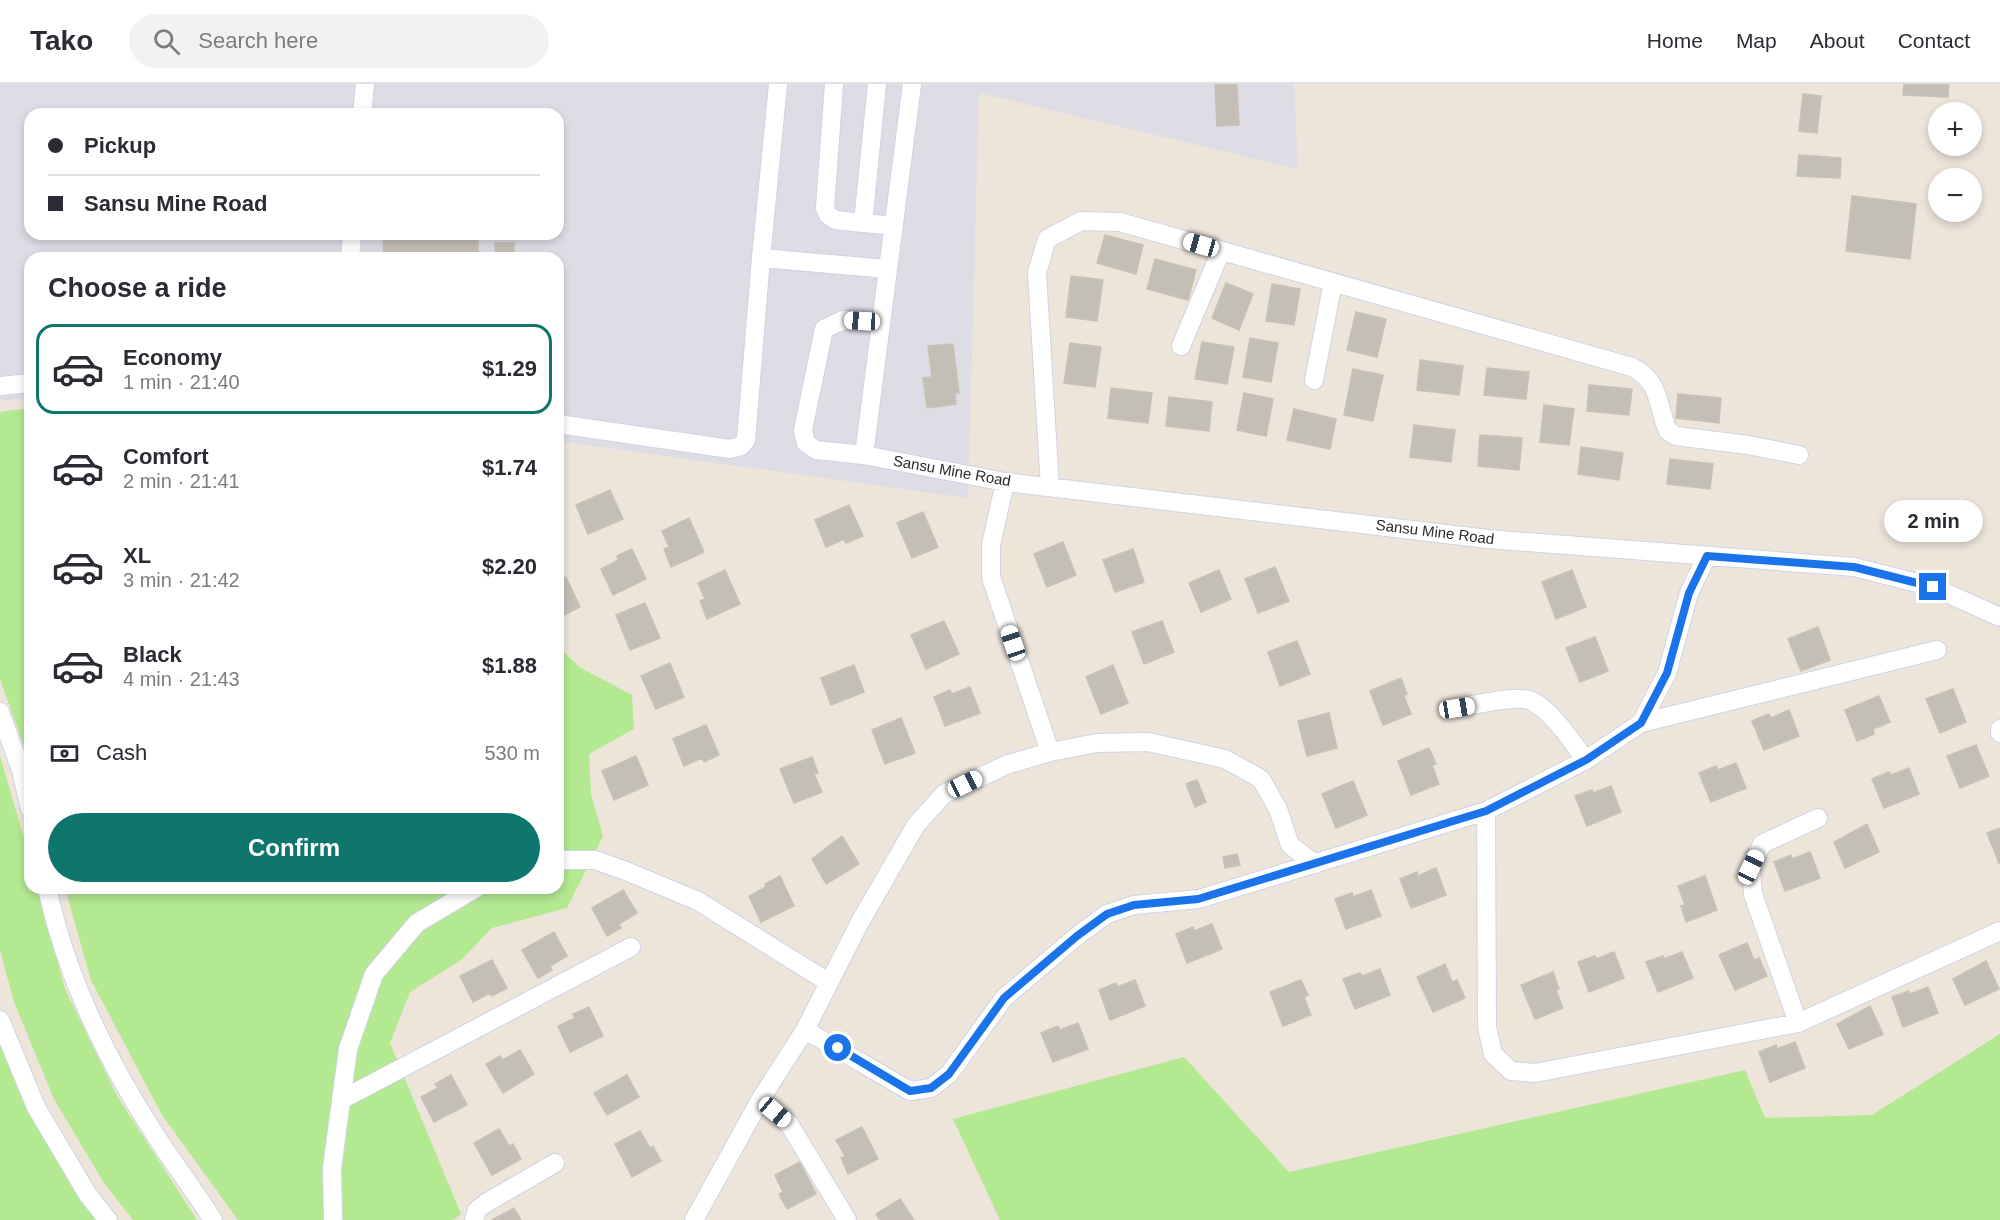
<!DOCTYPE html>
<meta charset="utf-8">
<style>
body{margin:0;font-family:Helvetica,sans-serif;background:#f2f2f3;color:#2b2b33;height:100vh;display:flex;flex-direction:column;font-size:22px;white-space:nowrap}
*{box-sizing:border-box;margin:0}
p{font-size:20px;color:#7c7c81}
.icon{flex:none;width:33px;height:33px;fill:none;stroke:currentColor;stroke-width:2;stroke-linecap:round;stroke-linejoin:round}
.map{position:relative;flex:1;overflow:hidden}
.drawer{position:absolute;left:24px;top:168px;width:540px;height:642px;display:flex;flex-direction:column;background:#fff;border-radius:18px;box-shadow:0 3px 9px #0003}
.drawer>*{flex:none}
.guide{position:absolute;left:24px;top:24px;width:540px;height:132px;border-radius:18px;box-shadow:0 3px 9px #0003;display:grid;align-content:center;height:132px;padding:0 24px;background:#fff}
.fabs{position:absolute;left:1928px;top:18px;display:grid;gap:12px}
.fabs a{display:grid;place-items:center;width:54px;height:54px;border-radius:50%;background:#fff;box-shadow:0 3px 9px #0003;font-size:30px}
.end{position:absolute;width:27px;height:27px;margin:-14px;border:8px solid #1a73e8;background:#fff;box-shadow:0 0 0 3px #fff}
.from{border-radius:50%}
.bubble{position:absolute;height:42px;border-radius:21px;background:#fff;box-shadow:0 3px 9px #0003;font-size:20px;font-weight:600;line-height:42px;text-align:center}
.car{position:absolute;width:18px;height:36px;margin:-18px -9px;border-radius:8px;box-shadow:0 0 4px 2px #0007;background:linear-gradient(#fff 24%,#345 0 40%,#fff 0 76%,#345 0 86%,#fff 0)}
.guide b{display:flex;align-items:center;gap:21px;height:57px;font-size:22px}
.guide b+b{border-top:2px solid #e1e1e2}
.guide i{width:15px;height:15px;background:#2b2b33}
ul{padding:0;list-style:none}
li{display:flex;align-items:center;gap:18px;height:90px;margin:0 12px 9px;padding:0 12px;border:3px solid transparent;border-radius:18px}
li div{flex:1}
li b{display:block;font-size:22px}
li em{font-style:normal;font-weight:600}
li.active{border-color:#0f766e}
li>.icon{width:54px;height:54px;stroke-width:1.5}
h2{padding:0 24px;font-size:27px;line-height:72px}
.pay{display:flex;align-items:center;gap:15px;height:66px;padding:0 24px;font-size:22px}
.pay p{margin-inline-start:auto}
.primary-button{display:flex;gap:12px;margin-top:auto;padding:12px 24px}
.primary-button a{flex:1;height:69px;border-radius:36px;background:#0f766e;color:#fff;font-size:24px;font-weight:600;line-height:69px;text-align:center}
header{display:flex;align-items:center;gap:36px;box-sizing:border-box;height:84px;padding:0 30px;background:#fff;border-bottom:2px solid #e1e1e2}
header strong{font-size:28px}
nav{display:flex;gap:33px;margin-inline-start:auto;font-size:21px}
.search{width:420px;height:54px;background:#f2f2f3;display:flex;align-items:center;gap:15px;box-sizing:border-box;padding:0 21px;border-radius:33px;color:#7c7c81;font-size:22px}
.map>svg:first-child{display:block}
.industrial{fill:#dedce5;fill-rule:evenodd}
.green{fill:#b2e991}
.building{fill:#c4bfb6;stroke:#c9c1b4;stroke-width:1.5}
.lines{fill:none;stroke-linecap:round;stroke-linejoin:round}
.minor-casing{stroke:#cfd4e4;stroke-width:20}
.minor{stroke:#fff;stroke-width:18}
.route{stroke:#1a73e8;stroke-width:8}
.labels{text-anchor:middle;stroke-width:4.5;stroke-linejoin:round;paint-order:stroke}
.street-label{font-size:15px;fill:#2a2a2a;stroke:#fff}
</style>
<header>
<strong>Tako</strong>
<div class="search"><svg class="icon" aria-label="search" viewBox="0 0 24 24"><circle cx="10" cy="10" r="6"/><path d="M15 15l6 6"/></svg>Search here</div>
<nav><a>Home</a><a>Map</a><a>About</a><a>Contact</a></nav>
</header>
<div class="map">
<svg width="2000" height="1136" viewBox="0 0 2000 1136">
<rect width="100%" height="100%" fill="#ede4da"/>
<!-- industrial -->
<path class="industrial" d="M0 0H1294L1298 85 979 9 968 414 558 357V174H30V314L0 317ZM30 30H558V150H30Z"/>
<!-- green -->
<path class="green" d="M30 324V679L0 595V328Z
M558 562 579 583 632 611 634 645 589 670 591 710 603 752 567 824 492 844 461 876 410 908 390 959 461 1130 453 1136H238L162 1031 91 896 65 804H558Z
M0 672 30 775V804H38L65 905 117 1012 197 1136H133L104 1099 54 1015 14 918 0 866Z
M2000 950V1136H1000L953 1035 1184 973 1289 1088 1745 986 1765 1034 1872 1031Z
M0 960 28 1027 81 1116 97 1136H0Z"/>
<!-- building -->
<path class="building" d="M1215 0H1237L1239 41 1217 42Z
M1904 0H1949L1948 13 1903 11Z
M1803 10 1821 12 1817 49 1799 47Z
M1799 71 1841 74 1840 94 1797 92Z
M1852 112 1916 120 1910 175 1846 167Z
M383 150H478V172L384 173Z
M1105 151 1143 161 1136 190 1097 179Z
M495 159H514V174H495Z
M1155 175 1196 186 1188 216 1147 205Z
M1071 192 1103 196 1097 237 1066 233Z
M1226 199 1253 210 1239 246 1212 234Z
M1272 200 1300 205 1294 241 1266 237Z
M1356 228 1386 235 1377 273 1347 266Z
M1250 254 1278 259 1271 298 1243 293Z
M1202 258 1234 263 1227 300 1195 295Z
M1070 259 1101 263 1095 303 1064 299Z
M953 260 959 309H955L956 320 927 324 923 294 932 293 928 262Z
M1420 276 1463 282 1459 311 1417 306Z
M1487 284 1529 288 1526 315 1484 311Z
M1353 285 1383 291 1373 337 1344 331Z
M1589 301 1632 305 1629 331 1587 327Z
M1111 304 1152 309 1148 339 1108 334Z
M1244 309 1273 315 1266 352 1237 346Z
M1678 310 1721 314 1719 339 1676 334Z
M1169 313 1212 318 1209 347 1166 342Z
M1544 321 1574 325 1569 361 1540 358Z
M1294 325 1336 335 1330 365 1287 356Z
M1414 341 1455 346 1451 378 1410 373Z
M1480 351 1522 354 1519 386 1478 382Z
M1581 363 1623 369 1619 396 1578 390Z
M1670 375 1713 380 1710 405 1667 400Z
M610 406 623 435 588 450 576 421Z
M849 421 863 452 846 459 844 455 826 463 815 436Z
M923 428 938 463 912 474 897 439Z
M689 434 704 468 671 483 664 465 669 463 662 447Z
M1063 458 1076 491 1047 503 1034 470Z
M632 465 646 495 613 511 601 485 618 476 617 472Z
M1133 465 1144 498 1115 508 1103 476Z
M1275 483 1289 517 1258 529 1245 495Z
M725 486 740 520 707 535 700 517 705 515 698 499Z
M1219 486 1231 515 1201 528 1189 499Z
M1572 486 1586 523 1556 535 1542 498Z
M566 493 580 523 558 534V497Z
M645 519 660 554 630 566 616 531Z
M944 537 959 570 926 585 911 551Z
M1162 537 1174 568 1144 580 1132 548Z
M1818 543 1830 576 1801 587 1788 555Z
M1595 553 1608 587 1580 598 1566 564Z
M1297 557 1310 590 1280 602 1268 568Z
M670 579 684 613 656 625 641 592Z
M854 581 864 608 831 621 821 594Z
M1113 581 1128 619 1101 630 1086 593Z
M1401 594 1407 610 1404 612 1411 630 1383 641 1370 607Z
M970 603 980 629 945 642 934 613 950 606 952 610Z
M1953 605 1966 638 1940 649 1926 615Z
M1879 612 1890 638 1873 645 1874 650 1857 657 1845 626Z
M1789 626 1799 652 1764 666 1752 637 1769 630 1771 634Z
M1329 629 1337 664 1307 672 1298 637Z
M901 634 915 669 885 680 872 646Z
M706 641 719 671 704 678 702 674 684 682 673 655Z
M1976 661 1989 692 1960 704 1947 672Z
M1429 664 1436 680 1432 681 1439 700 1411 711 1398 677Z
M636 672 648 701 614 716 602 687Z
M812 673 818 689 814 690 822 708 794 719 780 685Z
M1736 679 1746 704 1711 718 1699 689 1716 682 1718 686Z
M1909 684 1919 710 1884 724 1872 695 1889 688 1891 691Z
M1197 696 1206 718 1195 723 1186 700Z
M1353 697 1367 731 1336 744 1322 710Z
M1611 702 1621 728 1587 742 1575 712 1592 706 1593 709Z
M1867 740 1879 768 1845 784 1834 758Z
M2000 744V779H1999L1987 749Z
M842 752 859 780 826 800 812 775Z
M1810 768 1820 794 1785 807 1774 778 1791 771 1792 775Z
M1237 770 1240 781 1225 784 1223 773Z
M1436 784 1446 811 1411 824 1400 795 1417 788 1418 792Z
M780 792 794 822 761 838 749 812 766 803 765 800Z
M1705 792 1717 826 1686 838 1681 822 1685 821 1678 802Z
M623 806 637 829 619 840 621 844 607 852 592 824Z
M1371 806 1381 832 1346 845 1335 815 1352 809 1353 813Z
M1212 840 1222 865 1187 879 1176 850 1193 843 1194 847Z
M554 848 567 872 550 882 552 886 538 894 522 866Z
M1747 859 1754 876 1759 874 1767 892 1735 906 1719 871Z
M1614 868 1624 894 1589 908 1578 878 1595 872 1596 875Z
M1682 868 1693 894 1658 908 1646 878 1663 872 1664 875Z
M492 876 507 904 492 912 490 909 473 918 460 892Z
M1986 877 1999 905 1965 921 1953 895Z
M1445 880 1452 898 1457 896 1465 914 1433 928 1417 893Z
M1380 885 1390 911 1355 925 1343 895 1360 889 1362 892Z
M1553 888 1559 905 1556 906 1563 924 1535 935 1521 901Z
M1135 896 1145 922 1110 936 1099 906 1116 899 1117 903Z
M1301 896 1308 911 1304 913 1311 931 1283 942 1270 908Z
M1928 903 1938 929 1903 943 1892 913 1909 907 1910 910Z
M1870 922 1883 950 1849 965 1837 940Z
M589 923 603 952 570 968 558 942 575 934 573 930Z
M1078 939 1088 965 1053 978 1041 949 1058 942 1060 946Z
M1795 958 1805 984 1770 998 1759 968 1776 961 1777 965Z
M520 966 534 990 503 1009 486 980 500 972 503 976Z
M451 991 467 1021 434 1038 421 1013 438 1004 435 1000Z
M627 991 639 1013 607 1031 594 1009Z
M862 1043 878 1075 848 1090 841 1074 845 1072 836 1056Z
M499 1045 509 1062 513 1060 521 1075 492 1091 474 1059Z
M640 1047 650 1064 653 1062 661 1077 632 1093 615 1060Z
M800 1078 816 1110 787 1125 779 1110 783 1108 775 1091Z
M900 1115 914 1136H880L876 1130Z
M514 1124 521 1136H492Z"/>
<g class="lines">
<defs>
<path id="minor" d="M834 0 825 124 828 131 835 136 894 142
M362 30 365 0
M863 139 877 0
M350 174 352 150
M761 174 778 0
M881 238 843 236 824 245 803 346 806 359 816 366 864 371 1005 398 1488 455 1854 483 1933 503 2000 533
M1181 262 1221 167
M1314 296 1333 198
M0 302 30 299
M558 340 730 365 741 362 746 356 761 174 887 185
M864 371 912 0
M1005 398 991 461V493L1050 668
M1050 403 1037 189 1047 155 1081 137 1120 138 1632 283C1662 299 1656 320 1668 347L1676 352 1748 361 1799 371
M1457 624C1475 621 1517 610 1532 617 1554 629 1571 657 1586 676
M0 628 21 686 30 725
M1641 639 1937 566
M2000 645V649
M1486 727 1487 943 1493 970 1511 987 1535 989 1798 939 1753 810 1751 784 1762 760 1818 734
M558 776H595L626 787 698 817 828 898
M47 804C66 891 106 975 154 1049 173 1079 194 1106 213 1136
M0 936 36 1023 88 1111 108 1136
M1798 939 2000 847
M805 946 910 1007 931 1004 949 990 1004 914 1077 852 1107 830 1134 821 1199 815 1486 727 1586 676 1641 639 1667 589 1689 509 1707 472
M341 1016 631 863
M760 1016 789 1040 847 1136
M333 1136 332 1084 348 965 374 890 417 839 476 804
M474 1136 477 1126 486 1119 555 1079
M694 1136 760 1016 805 946 860 838 916 741 944 710 1006 681 1050 668 1097 659 1148 658 1225 675 1261 695 1278 725 1290 761 1315 780"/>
</defs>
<!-- minor casing -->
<use href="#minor" class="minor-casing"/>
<!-- minor -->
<use href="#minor" class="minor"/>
</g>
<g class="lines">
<!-- route -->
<path class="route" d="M838 964 910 1007 931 1004 949 990 1004 914 1077 852 1107 830 1134 821 1198 815 1486 727 1586 676 1641 639 1667 589 1689 509 1707 472 1854 483 1933 503"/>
</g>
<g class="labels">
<!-- street labels -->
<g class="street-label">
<text transform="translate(952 387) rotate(10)" y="5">Sansu Mine Road</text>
<text transform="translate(1435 448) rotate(7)" y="5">Sansu Mine Road</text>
</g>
</g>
</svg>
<div class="fabs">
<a>+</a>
<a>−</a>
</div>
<i class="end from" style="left:838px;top:964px"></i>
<i class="end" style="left:1933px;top:503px"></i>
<div class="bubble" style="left:1884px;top:416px;width:99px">2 min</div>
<i class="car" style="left:1201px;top:161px;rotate:286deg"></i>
<i class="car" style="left:862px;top:237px;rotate:273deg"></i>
<i class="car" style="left:1013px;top:559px;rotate:341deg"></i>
<i class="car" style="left:1457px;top:624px;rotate:81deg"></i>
<i class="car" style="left:965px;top:700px;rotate:64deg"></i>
<i class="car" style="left:1751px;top:783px;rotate:25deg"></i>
<i class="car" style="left:775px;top:1028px;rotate:130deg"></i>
<div class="guide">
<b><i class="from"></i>Pickup</b>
<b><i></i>Sansu Mine Road</b>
</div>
<section class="drawer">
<h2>Choose a ride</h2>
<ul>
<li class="active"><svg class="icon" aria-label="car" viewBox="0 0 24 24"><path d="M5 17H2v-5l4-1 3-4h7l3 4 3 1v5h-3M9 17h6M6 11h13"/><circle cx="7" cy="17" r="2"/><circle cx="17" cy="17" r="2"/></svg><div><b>Economy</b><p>1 min · 21:40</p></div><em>$1.29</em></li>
<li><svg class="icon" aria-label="car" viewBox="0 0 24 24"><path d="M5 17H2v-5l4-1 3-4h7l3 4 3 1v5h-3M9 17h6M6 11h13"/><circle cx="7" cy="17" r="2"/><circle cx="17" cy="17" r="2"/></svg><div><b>Comfort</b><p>2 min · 21:41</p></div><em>$1.74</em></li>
<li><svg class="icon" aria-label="car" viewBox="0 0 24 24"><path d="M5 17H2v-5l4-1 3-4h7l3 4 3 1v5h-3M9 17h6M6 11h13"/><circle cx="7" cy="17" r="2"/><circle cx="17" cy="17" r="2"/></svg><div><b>XL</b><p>3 min · 21:42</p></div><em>$2.20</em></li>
<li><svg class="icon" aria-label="car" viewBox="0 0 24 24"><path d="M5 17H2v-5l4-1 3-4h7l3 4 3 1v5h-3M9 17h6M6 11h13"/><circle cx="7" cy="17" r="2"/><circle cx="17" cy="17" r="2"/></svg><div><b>Black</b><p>4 min · 21:43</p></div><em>$1.88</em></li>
</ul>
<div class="pay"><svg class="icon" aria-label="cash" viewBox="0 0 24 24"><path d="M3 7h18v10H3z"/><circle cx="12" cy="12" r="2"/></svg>Cash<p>530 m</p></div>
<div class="primary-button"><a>Confirm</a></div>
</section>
</div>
